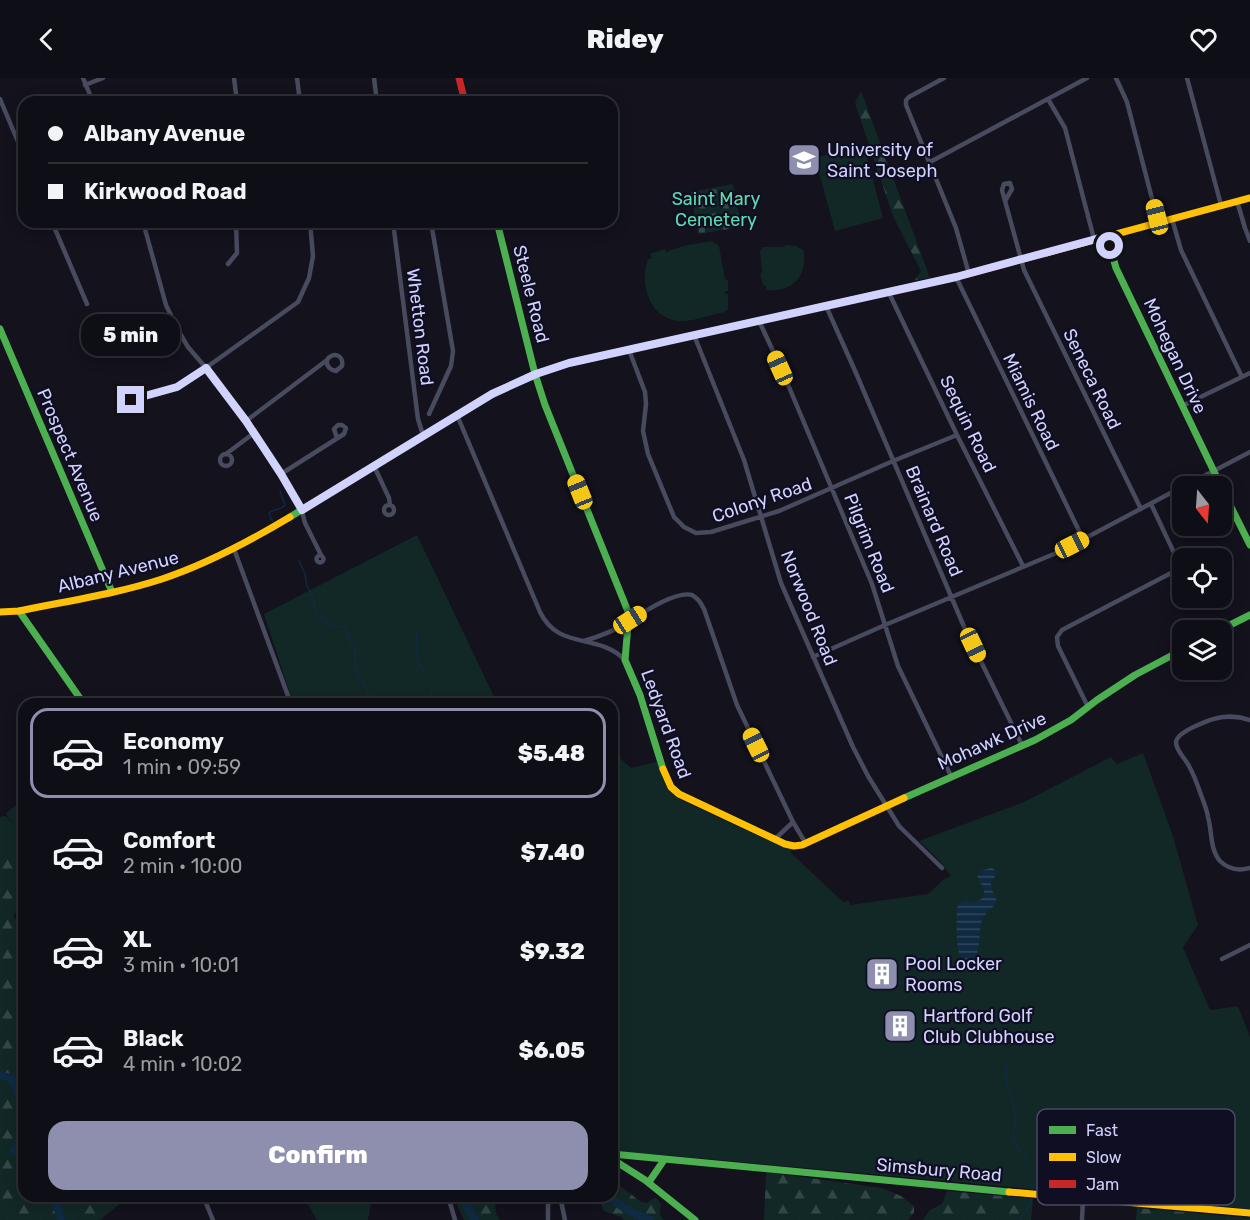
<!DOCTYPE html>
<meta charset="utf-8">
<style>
body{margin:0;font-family:Rubik,sans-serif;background:#1c1c23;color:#f1f3f6;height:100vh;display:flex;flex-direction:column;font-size:22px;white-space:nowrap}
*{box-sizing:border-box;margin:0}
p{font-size:20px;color:#9b9ca1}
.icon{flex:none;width:33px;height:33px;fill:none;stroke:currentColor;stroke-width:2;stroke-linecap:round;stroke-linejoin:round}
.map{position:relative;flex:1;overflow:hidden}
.details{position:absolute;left:18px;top:620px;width:600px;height:504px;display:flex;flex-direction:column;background:#0e0e16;border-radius:18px;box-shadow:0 3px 15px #0003,0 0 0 2px #2e2e35}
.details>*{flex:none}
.guide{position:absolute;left:18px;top:18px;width:600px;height:132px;border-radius:18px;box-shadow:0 3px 15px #0003,0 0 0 2px #2e2e35;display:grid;align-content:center;height:132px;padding:0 30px;background:#0e0e16}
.needle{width:39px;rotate:163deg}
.tools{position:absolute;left:1172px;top:398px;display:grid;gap:12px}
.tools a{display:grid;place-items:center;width:60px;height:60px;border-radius:12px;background:#0e0e16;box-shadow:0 3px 15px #0003,0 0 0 2px #2e2e35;font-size:30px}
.end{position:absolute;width:27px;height:27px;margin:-14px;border:8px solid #d1d2fd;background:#111;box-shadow:0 0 0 3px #111}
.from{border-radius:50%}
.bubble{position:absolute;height:42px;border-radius:18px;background:#0e0e16;box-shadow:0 3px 15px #0003,0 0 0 2px #2e2e35;font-size:20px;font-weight:800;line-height:42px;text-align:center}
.car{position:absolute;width:18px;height:36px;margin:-18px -9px;border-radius:8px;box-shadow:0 0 4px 2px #0007;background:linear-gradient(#f5c518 24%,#345 0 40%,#f5c518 0 76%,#345 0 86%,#f5c518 0)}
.guide b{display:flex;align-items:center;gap:21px;height:57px;font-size:22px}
.guide b+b{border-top:2px solid #2e2e35}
.guide i{width:15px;height:15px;background:#f1f3f6}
ul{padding:10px 0 0;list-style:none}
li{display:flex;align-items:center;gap:18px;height:90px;margin:0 12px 9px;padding:0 18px;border:3px solid transparent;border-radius:18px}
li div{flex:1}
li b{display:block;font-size:22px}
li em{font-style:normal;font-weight:800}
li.current{border-color:#8e8faf}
li>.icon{width:54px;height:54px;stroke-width:1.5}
.primary-button{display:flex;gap:12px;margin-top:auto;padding:12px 30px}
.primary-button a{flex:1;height:69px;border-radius:18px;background:#8e8faf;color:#fff;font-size:24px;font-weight:800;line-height:69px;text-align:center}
header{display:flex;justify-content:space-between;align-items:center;height:78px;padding:0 30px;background:#0e0e16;font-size:27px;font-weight:800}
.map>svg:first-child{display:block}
.green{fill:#122826}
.forest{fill:url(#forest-firs)}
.cemetery{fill:url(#cemetery-stones)}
.water{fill:url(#water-rules)}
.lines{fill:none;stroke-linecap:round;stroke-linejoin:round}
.stream{stroke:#0f2a41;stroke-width:1.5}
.river{stroke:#0f2a41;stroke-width:8}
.street{stroke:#484a5e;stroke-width:4.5}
.fast{stroke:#4caf50;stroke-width:7}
.slow{stroke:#ffc107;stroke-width:7}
.jam{stroke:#c62828;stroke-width:7}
.route{stroke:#d1d2fd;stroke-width:8}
.labels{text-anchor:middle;stroke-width:4.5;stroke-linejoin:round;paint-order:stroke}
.poi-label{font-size:18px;fill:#d1d2fd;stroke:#0f0e22;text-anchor:start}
.park-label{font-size:18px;fill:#60dbab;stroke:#0f0e22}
.street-label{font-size:18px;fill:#d1d2fd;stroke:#0f0e22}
.key{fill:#0f0e22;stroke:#494964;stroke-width:1.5}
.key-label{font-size:16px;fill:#d1d2fd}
</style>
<header><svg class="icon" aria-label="back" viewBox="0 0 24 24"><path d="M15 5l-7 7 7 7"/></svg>Ridey<svg class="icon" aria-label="heart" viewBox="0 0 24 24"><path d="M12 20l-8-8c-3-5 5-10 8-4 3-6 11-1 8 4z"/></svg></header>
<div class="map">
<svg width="1250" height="1142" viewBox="0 0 1250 1142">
<defs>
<pattern id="forest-firs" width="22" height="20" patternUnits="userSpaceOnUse" patternTransform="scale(1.5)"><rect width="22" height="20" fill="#122826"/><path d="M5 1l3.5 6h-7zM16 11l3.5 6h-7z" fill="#334646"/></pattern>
<pattern id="cemetery-stones" width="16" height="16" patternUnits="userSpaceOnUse" patternTransform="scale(1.5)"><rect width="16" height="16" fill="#122826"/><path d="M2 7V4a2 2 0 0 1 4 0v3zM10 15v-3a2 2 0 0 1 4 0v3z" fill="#334646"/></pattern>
<pattern id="water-rules" width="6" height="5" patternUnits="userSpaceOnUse" patternTransform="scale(1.5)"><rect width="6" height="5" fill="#0f2a41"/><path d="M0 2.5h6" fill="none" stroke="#31485d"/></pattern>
</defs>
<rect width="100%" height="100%" fill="#13121d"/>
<!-- green -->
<path class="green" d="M864 67 883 140 835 153 815 80Z
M712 163 719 168 725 201 728 202V213H725V216H728V232H725V234C710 237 693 244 679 243 649 241 639 205 648 181L652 180 650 176 665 171 666 174 683 168Z
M785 167 797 168V170L803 171C809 196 793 215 767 212L765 207H763L760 195H762L760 173 763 169H785Z
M417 457 497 625H293L264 536Z
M612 673 631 690 657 684C664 704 665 710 683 723L756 757 791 771V775L843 824 849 823 850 827 928 816 944 801 951 798 938 781 919 763 1024 724 1111 679 1117 686 1143 675 1173 758 1198 847 1183 869 1210 932 1238 928 1250 959V1131L664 1077 612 1074Z
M4 738H6L14 747 24 744V768L22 773 0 781V739Z
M309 1121 369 1123 371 1124 368 1142H317L306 1123Z"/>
<!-- forest -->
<path class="forest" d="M861 13 930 200 915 202 921 193 893 138 855 25Z
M24 722V744L14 747 6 736C7 734 22 723 24 722Z
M24 768V830L15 835 13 837 24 856V1118H129L100 1142H0V781L22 773Z
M612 1088 620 1091 621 1094 614 1102 615 1104 641 1124 647 1125 652 1121 657 1120 661 1127C660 1135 658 1136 664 1142H624L621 1139 604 1133 598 1118H612Z
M766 1094 882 1110 901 1118 914 1128V1135L908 1142H764Z
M947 1113 1033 1121 1031 1142H923L930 1132 942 1126Z
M453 1118H506L499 1120 495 1124 496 1136 500 1142H464Z
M1137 1130 1250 1140V1142H1136Z"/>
<!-- cemetery -->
<path class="cemetery" d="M733 106 741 149 698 156 691 114Z"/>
<!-- water -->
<path class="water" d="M991 790 994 791C998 801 990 800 991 809 992 813 995 819 997 823 993 831 983 835 981 845 979 855 980 875 974 882 972 884 968 886 965 885 954 880 957 840 957 830 961 821 966 821 974 825 992 818 982 809 977 798L981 793Z"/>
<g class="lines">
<!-- stream -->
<path class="stream" d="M273 443 271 441 269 435C274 431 281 432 285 427L280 413
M299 483 305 496 307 508 312 517 317 535
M319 538 326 544 337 548
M340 548 345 549 347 552 350 564 355 572V586L357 588V596L367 611 370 626
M416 554C418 561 415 567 416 574 417 582 421 592 426 597
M431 613V620L434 626
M1006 984 1007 1011 1011 1017
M1012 1019C1015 1026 1012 1032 1016 1039L1013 1054
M1013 1057 1017 1070 1024 1076 1028 1087
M1217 1061C1216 1072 1215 1084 1220 1093
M1221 1097 1228 1125
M1027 1103 1033 1110
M1021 1142C1022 1133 1031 1130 1031 1121
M1227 1142V1140"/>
<!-- river -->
<path class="river" d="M0 997 11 1000 24 1029
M24 1060 20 1061 14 1073 24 1080
M54 1118 61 1142
M461 1118 475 1142
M609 1118C622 1131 633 1135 650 1142"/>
<!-- street -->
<path class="street" d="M83 0 93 24
M234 0 237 24
M297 0 300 24
M374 0 377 24
M944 0 909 19 906 22V27L956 150 969 196
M1116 0 1127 24 1158 144
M1187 0 1221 127
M85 7 103 0
M0 21 24 78
M1048 21 1065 50 1094 161
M930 84 1087 0
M1005 123 1012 111 1010 105 1004 106 1002 112 1024 192 1141 431
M1237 123 1245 150 1250 163
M1172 141 1181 172 1242 299
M52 144 87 226
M143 144 166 227 178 252 188 269 206 290 246 343 281 396 300 426 305 445 321 477
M393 144 418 341 423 357
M228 186 237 175 236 144
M956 199 1083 461
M889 215 957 357 1023 488
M826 228 856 295 965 551 1022 667
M759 243 781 290 872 506 898 588 951 698
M694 257 744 382 781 505 853 669 868 698 899 748 942 790
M629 272 645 314 646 326 643 353 648 376 674 439 684 449 696 455 711 454 779 433 893 383 957 357
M130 320a5 5 0 1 1 10 0a5 5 0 1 1-10 0Z
M141 319 168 312 186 304 298 224 309 200 313 178 310 144
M1182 328 1250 295
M429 336 451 288 453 273 431 144
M457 337 540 534C559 573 597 554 625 582
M246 343 327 282C333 273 344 277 342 288L336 293C330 292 326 288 327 282
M220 382a6 6 0 1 1 12 0a6 6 0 1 1-12 0Z
M226 376 254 355
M374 388 389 420 390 427
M281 396 344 356 346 350 342 347H338L334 351 337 360
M1185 408 1250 374
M384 432a5 5 0 1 1 10 0a5 5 0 1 1-10 0Z
M234 471 291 626
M316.5 481a3.5 3.5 0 1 1 7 0a3.5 3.5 0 1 1-7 0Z
M584 563C597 559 612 554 623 547 638 538 675 512 692 517 698 520 701 525 704 531L737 627 793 744 806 766
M813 579 885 547 1061 473 1182 409
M1088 629 1058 568 1057 559 1062 552 1173 494C1178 491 1179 487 1177 481L1151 426
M1250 642C1241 639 1232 638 1223 639 1213 640 1177 653 1176 664 1176 673 1185 680 1189 688 1194 697 1198 708 1201 717 1204 725 1207 732 1208 739 1212 753 1210 772 1220 783 1228 791 1239 793 1250 790
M774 762 793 744
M1222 881 1250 867
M203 1118 213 1142
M448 1118 455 1142
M560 1118 565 1142
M548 1142V1127L552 1118
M1082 1142 1083 1121"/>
<!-- fast -->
<path class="fast" d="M497 144 535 296 545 327 629 536 625 582 640 617 663 691
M1107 158 1116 190 1221 408
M0 251 112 514
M1221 409 1250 467
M290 439 492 316 535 296 569 285 901 211
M19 533 84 626
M1220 552 1250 537
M904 720 1035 662 1071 642 1097 622 1135 597 1182 572
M612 1076 1009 1114
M612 1081 645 1102 695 1142
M649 1104 664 1082"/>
<!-- slow -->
<path class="slow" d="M1046 175 1250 120
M0 534 19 533C67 523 116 516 162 501 207 486 250 463 290 439
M663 691 671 709 679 716 785 766 794 768 802 767 904 720
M1009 1114 1250 1135"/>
<!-- jam -->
<path class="jam" d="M459 0 465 24
M901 211 956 199 1046 175"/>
</g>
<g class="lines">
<!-- route -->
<path class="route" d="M131 322 133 325H138L141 319 177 309 206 290 246 343 281 396 302 432 492 316 536 296 569 285 956 199 1107 158 1110 168"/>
</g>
<!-- icons -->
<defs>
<symbol id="university-square" viewBox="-11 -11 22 22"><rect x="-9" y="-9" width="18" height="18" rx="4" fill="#8e8faf" stroke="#0f0e22"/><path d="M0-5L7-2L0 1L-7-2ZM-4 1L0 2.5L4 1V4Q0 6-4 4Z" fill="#fff"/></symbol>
<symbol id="building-square" viewBox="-11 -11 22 22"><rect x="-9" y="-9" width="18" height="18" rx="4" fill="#8e8faf" stroke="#0f0e22"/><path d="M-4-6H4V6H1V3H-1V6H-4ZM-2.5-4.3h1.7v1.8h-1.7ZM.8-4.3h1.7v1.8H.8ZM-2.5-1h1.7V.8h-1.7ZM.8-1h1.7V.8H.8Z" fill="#fff"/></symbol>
</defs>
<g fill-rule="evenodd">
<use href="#university-square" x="785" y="63" width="38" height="38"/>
<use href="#building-square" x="863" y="877" width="38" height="38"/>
<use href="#building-square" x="881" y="929" width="38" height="38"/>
</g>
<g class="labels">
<!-- poi labels -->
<g class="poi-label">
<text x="827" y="78">University of<tspan x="827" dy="21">Saint Joseph</tspan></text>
<text x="905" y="892">Pool Locker<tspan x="905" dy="21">Rooms</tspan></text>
<text x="923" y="944">Hartford Golf<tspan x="923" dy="21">Club Clubhouse</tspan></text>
</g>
<!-- park labels -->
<g class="park-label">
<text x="716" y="127">Saint Mary<tspan x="716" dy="21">Cemetery</tspan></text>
</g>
<!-- street labels -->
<g class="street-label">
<text transform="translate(531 216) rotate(76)" y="6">Steele Road</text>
<text transform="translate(420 249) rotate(83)" y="6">Whetton Road</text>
<text transform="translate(1175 278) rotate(65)" y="6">Mohegan Drive</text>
<text transform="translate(1092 301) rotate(64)" y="6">Seneca Road</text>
<text transform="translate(1031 324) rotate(64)" y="6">Miamis Road</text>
<text transform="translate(968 346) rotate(64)" y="6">Sequin Road</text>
<text transform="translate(70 377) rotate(67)" y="6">Prospect Avenue</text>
<text transform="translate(762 422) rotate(-19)" y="6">Colony Road</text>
<text transform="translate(934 443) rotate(67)" y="6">Brainard Road</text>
<text transform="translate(869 465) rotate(68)" y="6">Pilgrim Road</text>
<text transform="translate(118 494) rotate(-14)" y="6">Albany Avenue</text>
<text transform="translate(809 530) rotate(68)" y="6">Norwood Road</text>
<text transform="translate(666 646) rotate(70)" y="6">Ledyard Road</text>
<text transform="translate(992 663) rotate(-24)" y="6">Mohawk Drive</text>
<text transform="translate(939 1092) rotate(5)" y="6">Simsbury Road</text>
</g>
</g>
<!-- legend -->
<rect x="1037" y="1031" width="198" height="96" rx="9" class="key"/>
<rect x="1049" y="1048" width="27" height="8" fill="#4caf50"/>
<rect x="1049" y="1075" width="27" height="8" fill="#ffc107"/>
<rect x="1049" y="1102" width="27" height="8" fill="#c62828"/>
<g class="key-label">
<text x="1086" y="1058">Fast</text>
<text x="1086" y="1085">Slow</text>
<text x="1086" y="1112">Jam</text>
</g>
</svg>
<div class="tools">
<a><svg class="needle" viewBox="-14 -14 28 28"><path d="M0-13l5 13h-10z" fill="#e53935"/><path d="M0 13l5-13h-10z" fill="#9b9ca1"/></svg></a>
<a><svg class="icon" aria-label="locate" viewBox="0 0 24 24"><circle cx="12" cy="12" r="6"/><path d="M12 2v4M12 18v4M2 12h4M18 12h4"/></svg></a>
<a><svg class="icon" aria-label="layers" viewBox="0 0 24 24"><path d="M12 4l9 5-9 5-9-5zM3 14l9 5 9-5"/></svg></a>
</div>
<i class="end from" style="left:1110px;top:168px"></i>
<i class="end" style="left:131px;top:322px"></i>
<div class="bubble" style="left:81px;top:236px;width:99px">5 min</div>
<i class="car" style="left:1157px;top:139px;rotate:346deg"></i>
<i class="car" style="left:780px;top:290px;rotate:336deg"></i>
<i class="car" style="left:580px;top:414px;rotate:338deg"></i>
<i class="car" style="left:1072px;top:467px;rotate:63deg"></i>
<i class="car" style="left:630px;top:542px;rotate:58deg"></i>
<i class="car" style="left:973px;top:567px;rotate:155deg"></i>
<i class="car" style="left:756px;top:667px;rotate:334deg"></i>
<div class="guide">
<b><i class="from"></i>Albany Avenue</b>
<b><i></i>Kirkwood Road</b>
</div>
<section class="details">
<ul>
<li class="current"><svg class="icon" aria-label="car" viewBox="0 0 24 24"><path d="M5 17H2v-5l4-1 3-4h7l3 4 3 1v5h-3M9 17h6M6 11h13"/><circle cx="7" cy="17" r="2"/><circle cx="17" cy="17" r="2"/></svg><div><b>Economy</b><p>1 min · 09:59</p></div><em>$5.48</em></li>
<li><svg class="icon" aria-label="car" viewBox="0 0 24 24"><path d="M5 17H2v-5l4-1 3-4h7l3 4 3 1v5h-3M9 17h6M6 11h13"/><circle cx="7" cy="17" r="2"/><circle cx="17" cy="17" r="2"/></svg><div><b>Comfort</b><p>2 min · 10:00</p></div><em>$7.40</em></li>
<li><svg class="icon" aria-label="car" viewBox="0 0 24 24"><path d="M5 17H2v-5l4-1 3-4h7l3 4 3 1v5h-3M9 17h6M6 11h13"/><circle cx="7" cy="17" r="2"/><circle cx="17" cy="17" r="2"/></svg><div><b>XL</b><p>3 min · 10:01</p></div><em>$9.32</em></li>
<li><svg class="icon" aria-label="car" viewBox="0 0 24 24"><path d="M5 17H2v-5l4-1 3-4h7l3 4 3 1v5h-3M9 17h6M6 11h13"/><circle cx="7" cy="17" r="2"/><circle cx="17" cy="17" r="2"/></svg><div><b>Black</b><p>4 min · 10:02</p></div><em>$6.05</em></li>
</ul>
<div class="primary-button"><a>Confirm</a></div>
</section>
</div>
